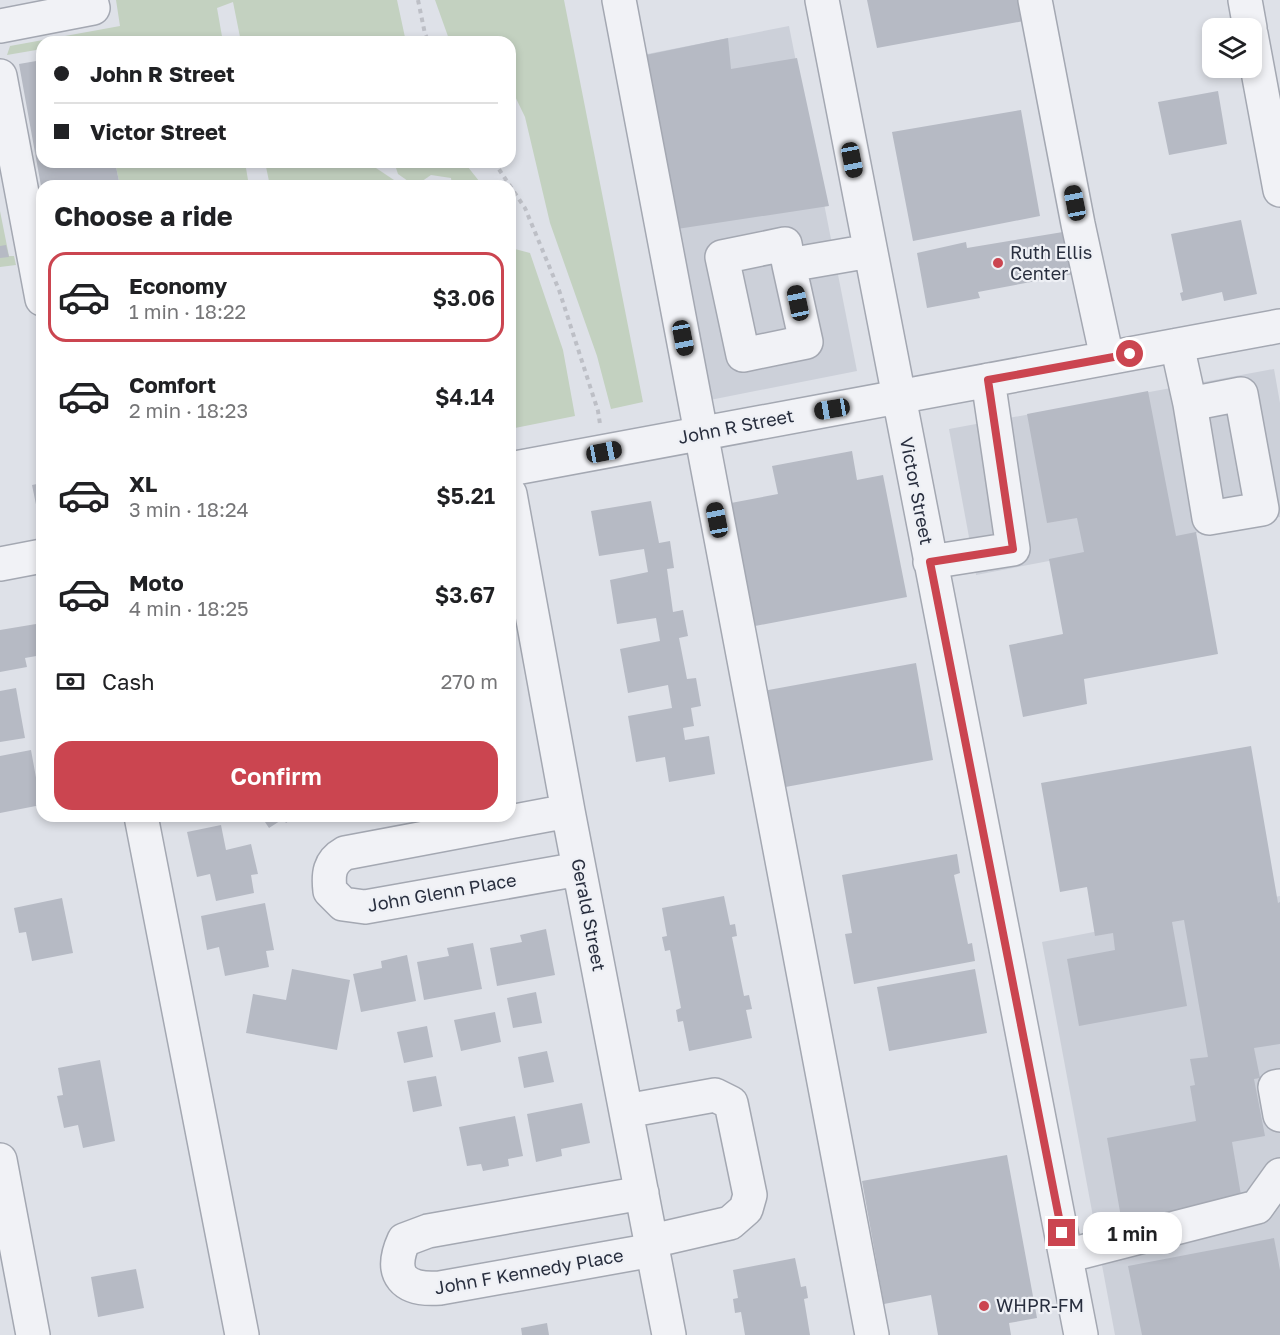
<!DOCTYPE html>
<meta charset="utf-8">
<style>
body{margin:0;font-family:"Golos Text",sans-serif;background:#f6f6f6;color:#202124;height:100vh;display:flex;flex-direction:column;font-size:22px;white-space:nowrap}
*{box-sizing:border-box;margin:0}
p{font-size:20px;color:#757577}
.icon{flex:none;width:33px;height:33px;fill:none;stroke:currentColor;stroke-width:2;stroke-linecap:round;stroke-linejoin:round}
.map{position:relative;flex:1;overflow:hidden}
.side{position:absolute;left:36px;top:180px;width:480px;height:642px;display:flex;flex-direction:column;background:#fff;border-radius:18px;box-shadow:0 3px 9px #0003}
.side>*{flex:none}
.banner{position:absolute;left:36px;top:36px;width:480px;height:132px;border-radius:18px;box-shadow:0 3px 9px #0003;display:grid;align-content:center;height:132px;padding:0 18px;background:#fff}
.buttons{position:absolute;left:1202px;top:18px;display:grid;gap:12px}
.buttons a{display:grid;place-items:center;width:60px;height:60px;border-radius:12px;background:#fff;box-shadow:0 3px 9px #0003;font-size:30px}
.end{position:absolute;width:27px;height:27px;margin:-14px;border:8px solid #cb4550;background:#fff;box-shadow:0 0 0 3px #fff}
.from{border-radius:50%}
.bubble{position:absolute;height:42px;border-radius:18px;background:#fff;box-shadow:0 3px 9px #0003;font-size:20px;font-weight:600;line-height:42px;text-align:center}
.car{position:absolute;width:18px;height:36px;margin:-18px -9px;border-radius:8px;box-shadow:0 0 4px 2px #0007;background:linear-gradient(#222 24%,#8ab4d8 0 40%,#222 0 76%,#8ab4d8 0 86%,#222 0)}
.banner b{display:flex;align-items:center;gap:21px;height:57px;font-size:22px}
.banner b+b{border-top:2px solid #e0e0e0}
.banner i{width:15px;height:15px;background:#202124}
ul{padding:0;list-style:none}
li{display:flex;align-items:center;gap:18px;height:90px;margin:0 12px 9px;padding:0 6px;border:3px solid transparent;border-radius:18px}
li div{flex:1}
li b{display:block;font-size:22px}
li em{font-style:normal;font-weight:600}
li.current{border-color:#cb4550}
li>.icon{width:54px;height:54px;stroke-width:1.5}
h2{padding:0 18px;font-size:27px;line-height:72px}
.pay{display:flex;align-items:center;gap:15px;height:66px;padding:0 18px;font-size:22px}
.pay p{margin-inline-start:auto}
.cta{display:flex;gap:12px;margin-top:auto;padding:12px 18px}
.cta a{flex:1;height:69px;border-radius:18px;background:#cb4550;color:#fff;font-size:24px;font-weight:600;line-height:69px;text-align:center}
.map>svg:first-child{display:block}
.built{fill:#ccd0d9}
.green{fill:#c3d1c0}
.building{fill:#b6bac4}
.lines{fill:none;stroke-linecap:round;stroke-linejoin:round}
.minor-casing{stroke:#a4a8b2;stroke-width:36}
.path{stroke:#bdbfc6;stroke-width:4;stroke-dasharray:4.5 4.5;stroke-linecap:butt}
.minor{stroke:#f1f2f6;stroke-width:33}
.route{stroke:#cb4550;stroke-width:8}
.poi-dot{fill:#cb4550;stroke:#eef0f5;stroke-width:2}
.labels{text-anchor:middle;stroke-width:4.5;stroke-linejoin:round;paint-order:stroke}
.poi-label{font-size:18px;fill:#282e3e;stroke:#eef0f5;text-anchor:start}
.street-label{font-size:18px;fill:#282e3e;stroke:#eef0f5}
</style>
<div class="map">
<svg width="1280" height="1335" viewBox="0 0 1280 1335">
<rect width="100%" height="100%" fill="#dee1e8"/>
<!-- built -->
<path class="built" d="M789 26 857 371 705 401 637 56Z
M1274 369 1280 403V517L976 575 949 429Z
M1280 896V1335H1115L1042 942Z"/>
<!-- green -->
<path class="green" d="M116 0H397L406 42H241L233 2 217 8 223 42H42V49L7 55 10 46 120 26Z
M435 0H564L643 402 611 409 597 356 550 223 525 117 510 86V42H450Z
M115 162H245L249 186H120Z
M265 162H367L403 186H270Z
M394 162H464L483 186H452L451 178 431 175 415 186 398 174Z
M0 211 9 256H14L16 265 0 267Z
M510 237 515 249 530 253 563 350 575 416 510 429Z"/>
<!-- building -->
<path class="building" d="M867 0H1025L1029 20 877 48Z
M728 38 731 69 797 58 829 206 677 229 641 56Z
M42 60V162H115L120 186H41L19 64Z
M1218 91 1227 144 1169 155 1158 102Z
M1021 110 1040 216 913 241 892 132Z
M1241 220 1257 294 1224 301 1222 292 1182 301 1180 293 1183 292 1171 234Z
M1069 231 1079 273 978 292 980 298 927 308 917 253 966 242 967 248Z
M6 245 9 257 0 258V246Z
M1148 391 1176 536 1196 532 1218 654 1084 679 1087 704 1023 717 1009 645 1063 634 1049 559 1084 552 1077 518 1047 523 1027 414Z
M852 451 857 480 883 475 907 597 755 626 731 503 778 494 772 466Z
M42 483V518L39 519 32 485Z
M651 501 659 543 670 541 674 568 667 569 673 612 683 610 688 636 679 638 687 679 696 678 701 706 691 708 694 726 683 728 685 740 709 736 715 774 669 782 665 757 636 762 628 716 672 708 668 685 628 693 620 649 660 641 656 618 617 624 610 580 648 572 644 549 599 556 591 511Z
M42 623V655L25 658 27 667 0 672V630Z
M916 663 933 760 780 788 763 691Z
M16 688 25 738 0 742V691Z
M511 744 516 770 510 771V745Z
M1251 746 1278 903 1280 902V1044L1254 1048 1260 1078 1254 1079 1265 1136 1232 1142 1242 1201 1122 1223 1107 1138 1196 1121 1190 1086 1195 1085 1190 1059 1208 1057 1184 920 1172 922 1187 1006 1079 1026 1067 959 1115 950 1113 933 1095 936 1087 887 1060 892 1041 783Z
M31 750 41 805 0 813V756Z
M261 816H296L286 823 283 819 269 828Z
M221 825 226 850 251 844 258 874 251 875 254 893 216 901 210 874 197 877 187 832Z
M957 854 960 873 954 875 968 944 972 943 975 961 854 984 845 934 852 933 842 875Z
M724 896 730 925 735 924 737 936 732 937 744 996 749 995 752 1009 746 1010 752 1038 689 1051 683 1021 678 1022 676 1010 681 1008 670 950 665 951 662 937 667 936 662 908Z
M62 898 73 953 32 961 26 932 19 933 14 908Z
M265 903 274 950 266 951 269 967 225 976 219 947 207 950 201 916Z
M546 929 555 975 497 986 490 948 522 942 520 935Z
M473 943 482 989 424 1000 417 962 449 956 447 948Z
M407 955 416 1001 361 1012 353 974 382 968 381 961Z
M292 969 350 980 337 1050 246 1033 253 994 286 1000Z
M975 969 987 1033 889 1051 877 987Z
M536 992 542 1023 513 1028 507 998Z
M495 1012 501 1042 461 1051 454 1020Z
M427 1026 433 1057 404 1063 397 1032Z
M547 1051 554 1082 524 1088 518 1057Z
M100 1060 115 1141 83 1148 78 1125 64 1128 57 1096 63 1095 58 1068Z
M436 1076 442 1106 413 1112 407 1081Z
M582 1103 590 1143 561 1149 562 1156 536 1162 527 1114Z
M515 1116 523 1156 508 1159 509 1166 483 1171 481 1164 467 1166 459 1127Z
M1007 1155 1037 1318 1009 1323 1011 1335H938L931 1295 884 1304 862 1181Z
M1274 1238 1280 1270V1335H1142L1128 1266Z
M795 1258 801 1287 806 1286 808 1298 804 1299 810 1335H745L741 1312 735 1313 733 1299 738 1298 733 1270Z
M136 1269 144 1308 98 1317 91 1277Z
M547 1323 549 1335H522L521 1328Z"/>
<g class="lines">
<defs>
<path id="minor" d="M619 0 872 1335
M822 0 1081 1335
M1035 0 1078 224 1107 358
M1245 0 1250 28
M0 26 93 8 91 0
M1251 34 1280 190
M0 76 42 299
M789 265 785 244 722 257 743 355 806 342 789 265 870 251
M1177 345 1190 404 1209 518 1262 509 1241 394 1190 404
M510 469 1280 326
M510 494 568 811 669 1335
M930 562 1013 549 988 380
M0 564 42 556
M568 811 345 853C329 862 328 874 330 891L343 904 365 907 579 869
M141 816 242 1335
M1280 1086 1275 1087 1280 1115
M626 1111 715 1095 731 1103 750 1195 746 1209 730 1223 652 1241
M0 1160 33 1335
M642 1193 428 1231 404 1240C388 1275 404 1291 440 1288L653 1250
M1066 1256 1257 1207 1280 1175"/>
</defs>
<!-- minor casing -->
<use href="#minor" class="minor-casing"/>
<!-- path -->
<path class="path" d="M418 0 425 34 429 42
M494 162 525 208 559 290 598 411 600 424"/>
<!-- minor -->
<use href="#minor" class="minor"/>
</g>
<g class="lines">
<!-- route -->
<path class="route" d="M1062 1233 930 562 1013 549 988 380 1130 354"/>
</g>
<!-- markers -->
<g class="poi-dot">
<circle cx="998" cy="263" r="6"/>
<circle cx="984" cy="1306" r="6"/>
</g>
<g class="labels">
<!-- poi labels -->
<g class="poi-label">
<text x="1010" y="259">Ruth Ellis<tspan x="1010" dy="21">Center</tspan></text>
<text x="996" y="1312">WHPR-FM</text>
</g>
<!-- street labels -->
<g class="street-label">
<text transform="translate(736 427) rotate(-11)" y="6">John R Street</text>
<text transform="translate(916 491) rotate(79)" y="6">Victor Street</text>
<text transform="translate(442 893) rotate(-10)" y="6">John Glenn Place</text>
<text transform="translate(588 915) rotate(79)" y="6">Gerald Street</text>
<text transform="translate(529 1272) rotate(-10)" y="6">John F Kennedy Place</text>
</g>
</g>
</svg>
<div class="buttons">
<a><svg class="icon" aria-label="layers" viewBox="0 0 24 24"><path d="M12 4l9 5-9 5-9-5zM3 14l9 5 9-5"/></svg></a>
</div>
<i class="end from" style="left:1130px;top:354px"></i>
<i class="end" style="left:1062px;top:1233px"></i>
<div class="bubble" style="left:1083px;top:1212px;width:99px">1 min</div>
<i class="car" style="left:852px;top:160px;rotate:169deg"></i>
<i class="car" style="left:1075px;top:203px;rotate:349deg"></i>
<i class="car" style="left:798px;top:303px;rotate:348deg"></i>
<i class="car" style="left:683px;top:338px;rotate:169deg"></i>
<i class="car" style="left:832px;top:409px;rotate:260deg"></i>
<i class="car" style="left:604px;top:452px;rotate:79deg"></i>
<i class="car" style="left:717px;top:520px;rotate:349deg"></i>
<div class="banner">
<b><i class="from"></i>John R Street</b>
<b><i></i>Victor Street</b>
</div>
<section class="side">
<h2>Choose a ride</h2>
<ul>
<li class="current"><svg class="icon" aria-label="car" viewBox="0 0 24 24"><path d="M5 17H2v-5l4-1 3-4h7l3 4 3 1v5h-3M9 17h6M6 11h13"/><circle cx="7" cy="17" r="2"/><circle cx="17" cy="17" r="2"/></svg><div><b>Economy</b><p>1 min · 18:22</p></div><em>$3.06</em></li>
<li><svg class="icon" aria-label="car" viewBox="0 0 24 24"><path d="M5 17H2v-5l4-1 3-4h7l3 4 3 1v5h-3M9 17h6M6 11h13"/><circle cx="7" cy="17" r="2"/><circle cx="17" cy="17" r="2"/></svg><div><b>Comfort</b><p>2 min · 18:23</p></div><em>$4.14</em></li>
<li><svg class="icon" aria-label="car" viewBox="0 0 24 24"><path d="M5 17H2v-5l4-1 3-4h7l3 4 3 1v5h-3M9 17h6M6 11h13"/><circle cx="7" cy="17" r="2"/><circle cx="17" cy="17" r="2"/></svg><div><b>XL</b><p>3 min · 18:24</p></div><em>$5.21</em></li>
<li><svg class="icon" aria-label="car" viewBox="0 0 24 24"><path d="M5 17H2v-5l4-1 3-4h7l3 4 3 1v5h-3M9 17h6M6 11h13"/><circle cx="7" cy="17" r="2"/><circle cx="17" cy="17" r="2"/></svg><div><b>Moto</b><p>4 min · 18:25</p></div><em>$3.67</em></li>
</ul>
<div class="pay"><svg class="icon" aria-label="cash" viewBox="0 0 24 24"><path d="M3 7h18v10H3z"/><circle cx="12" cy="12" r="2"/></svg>Cash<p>270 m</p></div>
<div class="cta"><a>Confirm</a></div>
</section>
</div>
